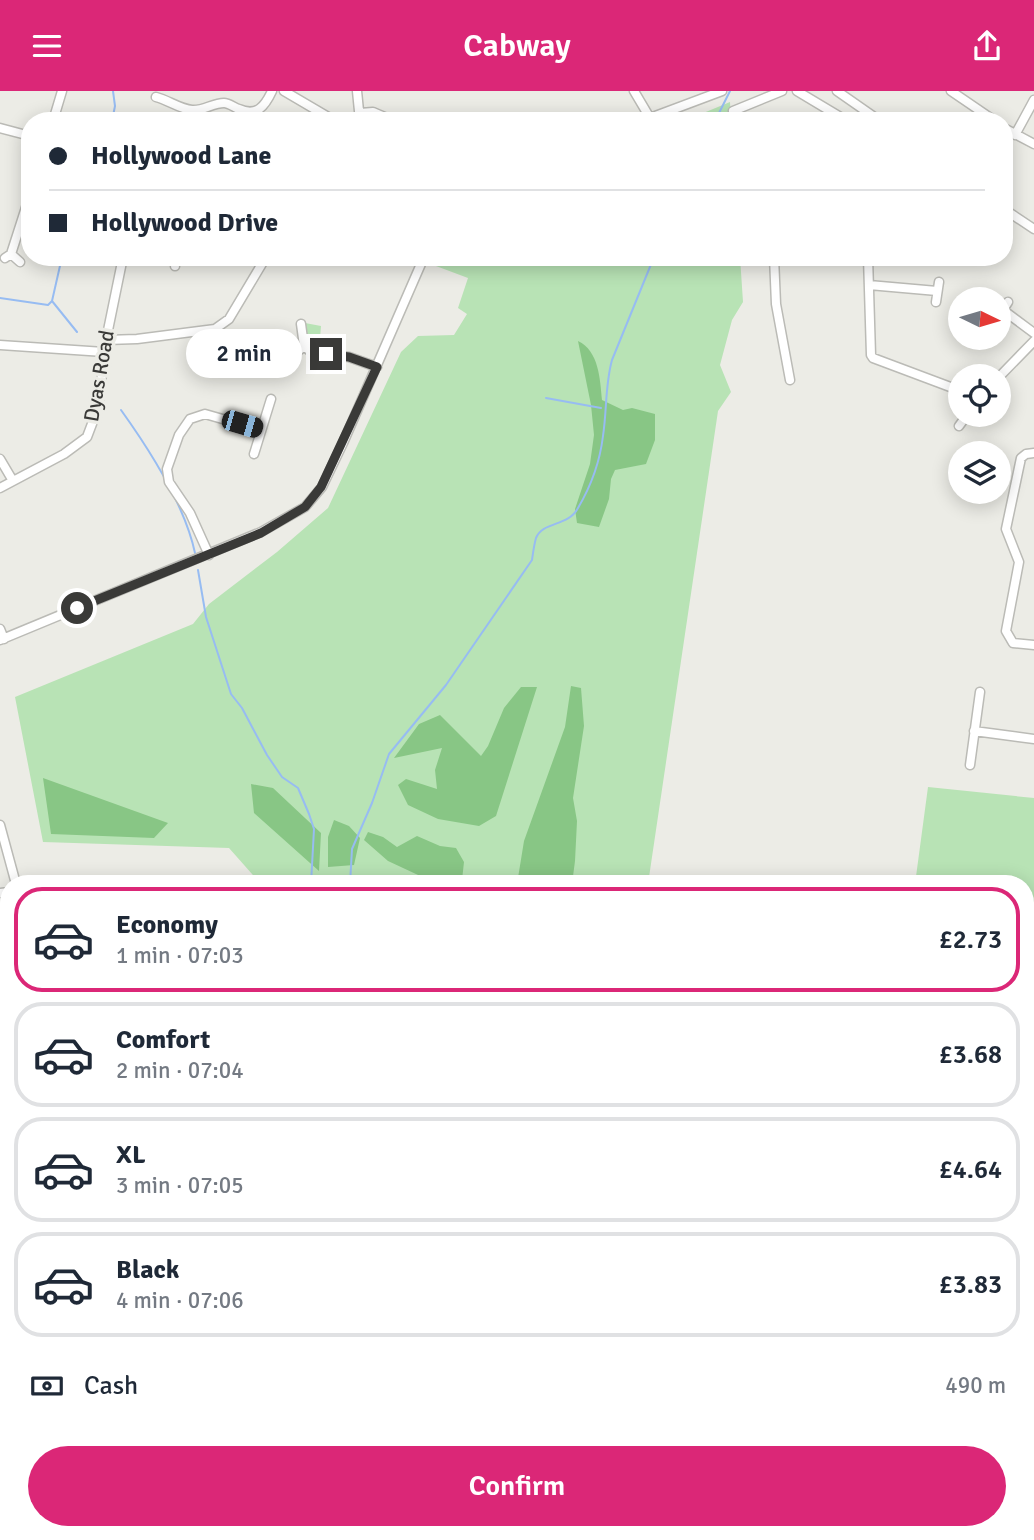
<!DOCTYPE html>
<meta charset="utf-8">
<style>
body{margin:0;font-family:Signika,sans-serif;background:#f6f6f7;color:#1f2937;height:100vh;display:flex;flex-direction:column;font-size:26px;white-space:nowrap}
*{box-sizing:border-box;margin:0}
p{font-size:23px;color:#747a83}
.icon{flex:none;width:38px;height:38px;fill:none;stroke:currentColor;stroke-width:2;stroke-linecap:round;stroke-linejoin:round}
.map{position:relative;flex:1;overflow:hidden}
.side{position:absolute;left:0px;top:784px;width:1034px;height:665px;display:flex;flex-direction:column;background:#fff;border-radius:28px 28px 0 0;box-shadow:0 4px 18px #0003}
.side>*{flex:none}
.banner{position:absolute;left:21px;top:21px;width:992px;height:154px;border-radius:28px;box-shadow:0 4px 18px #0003;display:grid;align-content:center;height:154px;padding:0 28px;background:#fff}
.needle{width:46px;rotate:95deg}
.fabs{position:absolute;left:948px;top:196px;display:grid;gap:14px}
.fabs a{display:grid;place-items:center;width:63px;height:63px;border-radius:50%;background:#fff;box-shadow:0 4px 18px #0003;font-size:35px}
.end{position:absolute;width:32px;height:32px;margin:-16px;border:9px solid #3a3a38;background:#fff;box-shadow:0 0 0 4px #fff}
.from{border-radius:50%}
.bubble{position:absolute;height:49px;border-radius:24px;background:#fff;box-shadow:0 4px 18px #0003;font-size:23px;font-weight:600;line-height:49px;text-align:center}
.car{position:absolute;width:21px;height:42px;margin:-21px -10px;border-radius:9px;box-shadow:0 0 5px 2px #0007;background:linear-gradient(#222 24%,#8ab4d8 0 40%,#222 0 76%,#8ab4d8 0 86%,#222 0)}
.banner b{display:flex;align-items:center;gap:24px;height:66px;font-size:26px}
.banner b+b{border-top:2px solid #e0e1e3}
.banner i{width:18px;height:18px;background:#1f2937}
ul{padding:12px 0 0;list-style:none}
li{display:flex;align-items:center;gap:21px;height:105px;margin:0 14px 10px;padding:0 14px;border:4px solid #e0e1e3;border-radius:28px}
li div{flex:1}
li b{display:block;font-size:26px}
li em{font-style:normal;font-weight:600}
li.active{border-color:#db2777}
li>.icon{width:63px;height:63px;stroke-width:1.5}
.pay{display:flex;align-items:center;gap:18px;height:77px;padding:0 28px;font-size:26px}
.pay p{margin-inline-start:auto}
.action{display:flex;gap:14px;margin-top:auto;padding:14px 28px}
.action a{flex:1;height:80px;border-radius:42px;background:#db2777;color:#fff;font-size:28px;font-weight:600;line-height:80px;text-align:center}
header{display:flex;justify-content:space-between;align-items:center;height:91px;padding:0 28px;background:#db2777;color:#fff;font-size:32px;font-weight:600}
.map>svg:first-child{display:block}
.green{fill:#b8e3b5}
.forest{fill:#88c685}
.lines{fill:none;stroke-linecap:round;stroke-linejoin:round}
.stream{stroke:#97bcf2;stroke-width:2}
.minor-casing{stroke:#bbbbb6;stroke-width:11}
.minor{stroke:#fff;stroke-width:8}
.route{stroke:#3a3a38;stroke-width:9}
.labels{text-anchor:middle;stroke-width:7;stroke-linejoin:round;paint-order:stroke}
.street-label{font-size:21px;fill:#3a3a38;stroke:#ecece6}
</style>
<header><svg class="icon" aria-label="menu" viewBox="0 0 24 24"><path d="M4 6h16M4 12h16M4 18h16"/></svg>Cabway<svg class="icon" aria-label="share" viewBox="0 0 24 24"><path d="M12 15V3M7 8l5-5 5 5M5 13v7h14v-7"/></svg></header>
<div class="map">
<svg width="1034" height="1449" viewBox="0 0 1034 1449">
<rect width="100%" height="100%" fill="#ecece6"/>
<!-- green -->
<path class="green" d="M730 11 731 30H684Z
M439 166H740L743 211 732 229 720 274 731 301 718 320 648 793H261L229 757 43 751 15 606 193 533 209 513 277 461 328 417 401 261 418 245 454 244 467 223 458 217 468 187 436 175Z
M305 232 321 235 319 259C304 256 304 246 305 232Z
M928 696 1034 707V957L1028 961 1026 986 1034 988V1165L1026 1158V793H915Z
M9 912V996L0 978V913Z
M0 1171 9 1174V1440H455L464 1449H0Z
M1034 1201V1288L1026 1283V1214Z
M1030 1349C1034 1364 1033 1384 1026 1398V1350Z
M488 1440H669L670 1449H497Z
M688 1440H763L791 1447V1449H689Z
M833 1440H895L886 1449H834L836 1444Z"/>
<!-- forest -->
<path class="forest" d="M578 250C599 260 600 288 602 309L623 319 632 317 655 323V349L646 373 615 379 611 388 609 408 599 436 577 432 575 418 590 373 594 344 591 314Z
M571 595 581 597 584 635 573 707 577 730 575 770 572 793H517L524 750 565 636Z
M521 596H537L496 725 479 735 438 728 408 714 398 694 406 688 437 698 435 679 442 657 394 667 419 633 440 624 481 665 488 655 504 617Z
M43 687 168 732 154 747 51 743Z
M251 693 273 697 321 742 319 780 254 722Z
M334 729 349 735 360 747 354 774 328 776V746Z
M368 741 383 746 397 756 417 745 440 755 456 757 464 771 462 789 431 790 388 770 364 749Z
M455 1440H488L497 1449H464Z
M791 1440H833L836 1444 834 1449H791Z
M910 1440H1002L998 1449H918Z"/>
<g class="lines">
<!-- stream -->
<path class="stream" d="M112 30 115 15 113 0
M715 30 730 0
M62 166 52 210 77 241
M0 207 48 214 52 210
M546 307 601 317
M121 319C149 358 185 415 195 462
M198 479 206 526 231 603 242 617 267 664 282 686 298 697 309 723 314 738 311 793
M350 793 352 758 372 712 389 663 446 594 532 469C533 462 534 454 536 447 543 430 568 436 578 417 591 395 600 370 603 345 607 319 605 294 612 269L654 166
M1026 921 1027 904 1034 878
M813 1449 817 1440"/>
<defs>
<path id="minor" d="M284 0 335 30
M357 0 360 30
M634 0 650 27
M797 0 847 30
M837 0 880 30
M951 0 995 30
M156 6C168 9 180 18 192 19 203 20 213 12 224 12 229 12 235 17 239 18 257 26 265 15 272 0
M733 20 782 0
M360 22 373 21 394 30
M53 30 62 0
M642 30 722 0
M0 37 30 45
M1004 37 1034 53
M1015 44 1034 9
M1004 118 1034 138
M11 163 30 104
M774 166 776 213 790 289
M868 166 871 264 873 267 961 300
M5 167 11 163 20 171
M175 175V166
M869 194 937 200
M936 211 939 191
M1008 211 1003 219 1034 242
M301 233 304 255 311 261 349 266 377 276
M106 249 137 248 215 238 229 228 266 166
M0 254 104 261
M295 263 304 255
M999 286 1034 250
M959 335 967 324
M1034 362 1026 363 1021 367 1006 438 1019 471 1006 540 1013 552 1034 554
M254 363 271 308
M0 368 13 390
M0 397 64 363 87 346 98 317 106 249 123 166
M209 464 190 422 169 391 167 378 179 344 190 328 205 323 261 339
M0 538 4 548
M0 549 261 441 305 416 322 396 343 352 424 166
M974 640 1034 648
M970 674 980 601
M0 734 16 793
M0 802 9 801
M0 847 9 846
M0 909 9 907
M1026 1403 1034 1389
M1002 1449 1006 1440"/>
</defs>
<!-- minor casing -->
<use href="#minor" class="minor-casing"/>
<!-- minor -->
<use href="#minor" class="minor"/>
</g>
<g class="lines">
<!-- route -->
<path class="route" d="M77 517 261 442 305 416 321 396 377 276 349 266 326 263"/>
</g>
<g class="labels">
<!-- street labels -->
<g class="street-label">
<text transform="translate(99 285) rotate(-80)" y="7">Dyas Road</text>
</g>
</g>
</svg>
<div class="fabs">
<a><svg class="needle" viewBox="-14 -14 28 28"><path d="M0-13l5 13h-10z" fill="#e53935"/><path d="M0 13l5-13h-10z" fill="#747a83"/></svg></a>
<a><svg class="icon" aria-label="locate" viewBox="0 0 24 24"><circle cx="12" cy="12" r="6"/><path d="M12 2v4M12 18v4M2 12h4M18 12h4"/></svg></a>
<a><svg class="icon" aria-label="layers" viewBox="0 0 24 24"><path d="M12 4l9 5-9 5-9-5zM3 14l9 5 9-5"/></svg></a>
</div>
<i class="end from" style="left:77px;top:517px"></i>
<i class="end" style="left:326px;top:263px"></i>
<div class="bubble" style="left:186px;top:238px;width:116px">2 min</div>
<i class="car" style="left:242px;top:333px;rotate:106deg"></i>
<div class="banner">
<b><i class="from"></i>Hollywood Lane</b>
<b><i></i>Hollywood Drive</b>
</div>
<section class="side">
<ul>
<li class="active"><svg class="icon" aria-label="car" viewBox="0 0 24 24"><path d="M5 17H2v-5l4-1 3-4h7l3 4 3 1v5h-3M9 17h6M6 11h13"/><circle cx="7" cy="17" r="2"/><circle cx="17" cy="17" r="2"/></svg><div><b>Economy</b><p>1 min · 07:03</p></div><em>£2.73</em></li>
<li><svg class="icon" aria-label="car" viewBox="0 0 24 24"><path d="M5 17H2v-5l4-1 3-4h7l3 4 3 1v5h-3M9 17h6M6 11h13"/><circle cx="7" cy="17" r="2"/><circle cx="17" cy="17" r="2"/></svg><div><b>Comfort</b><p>2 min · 07:04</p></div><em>£3.68</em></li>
<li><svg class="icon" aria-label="car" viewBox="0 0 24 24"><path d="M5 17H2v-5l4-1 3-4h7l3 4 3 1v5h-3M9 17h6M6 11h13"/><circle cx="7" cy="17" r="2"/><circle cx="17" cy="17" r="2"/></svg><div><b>XL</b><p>3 min · 07:05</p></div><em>£4.64</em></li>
<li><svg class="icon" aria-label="car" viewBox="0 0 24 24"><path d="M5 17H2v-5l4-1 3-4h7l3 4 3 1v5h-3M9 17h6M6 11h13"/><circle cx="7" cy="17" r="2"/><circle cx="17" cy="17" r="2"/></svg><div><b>Black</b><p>4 min · 07:06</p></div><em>£3.83</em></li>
</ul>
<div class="pay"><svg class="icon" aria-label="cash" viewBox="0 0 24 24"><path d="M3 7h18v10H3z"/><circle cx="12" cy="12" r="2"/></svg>Cash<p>490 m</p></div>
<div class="action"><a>Confirm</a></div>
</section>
</div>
